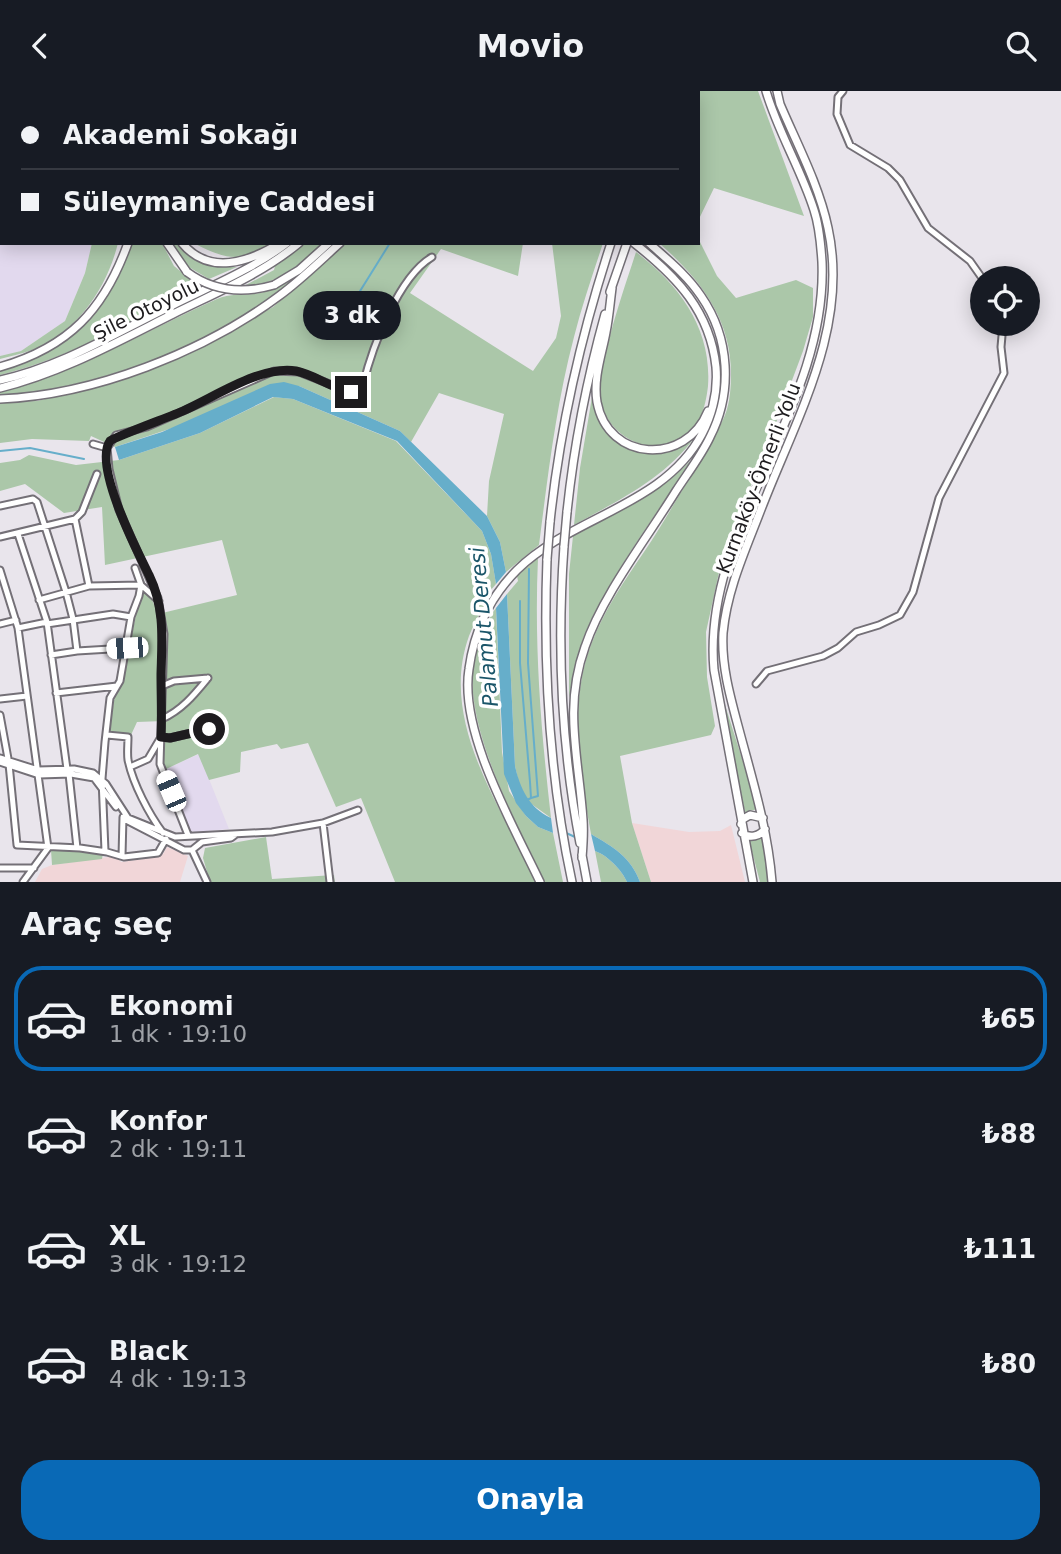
<!DOCTYPE html>
<html lang="tr">
<meta charset="utf-8">
<style>
body{margin:0;font-family:"DejaVu Sans",sans-serif;background:#242831;color:#f1f3f6;height:100vh;display:flex;flex-direction:column;font-size:26px;white-space:nowrap}
*{box-sizing:border-box;margin:0}
p{font-size:23px;color:#9ea1a6}
.icon{flex:none;width:38px;height:38px;fill:none;stroke:currentColor;stroke-width:2;stroke-linecap:round;stroke-linejoin:round}
.map{position:relative;height:791px;overflow:hidden}
.drawer{display:flex;flex-direction:column;background:#171b24;flex:1}
.drawer>*{flex:none}
.guide{position:absolute;left:0px;top:0px;width:700px;height:154px;box-shadow:0 4px 18px #0003;display:grid;align-content:center;height:154px;padding:0 21px;background:#171b24}
.fabs{position:absolute;left:970px;top:175px;display:grid;gap:14px}
.fabs a{display:grid;place-items:center;width:70px;height:70px;border-radius:50%;background:#171b24;box-shadow:0 4px 18px #0003;font-size:35px}
.end{position:absolute;width:32px;height:32px;margin:-16px;border:9px solid #1d1b1e;background:#fff;box-shadow:0 0 0 4px #fff}
.from{border-radius:50%}
.bubble{position:absolute;height:49px;border-radius:24px;background:#171b24;box-shadow:0 4px 18px #0003;font-size:23px;font-weight:700;line-height:49px;text-align:center}
.car{position:absolute;width:21px;height:42px;margin:-21px -10px;border-radius:9px;box-shadow:0 0 5px 2px #0007;background:linear-gradient(#fff 24%,#345 0 40%,#fff 0 76%,#345 0 86%,#fff 0)}
.guide b{display:flex;align-items:center;gap:24px;height:66px;font-size:26px}
.guide b+b{border-top:2px solid #363941}
.guide i{width:18px;height:18px;background:#f1f3f6}
ul{padding:0;list-style:none}
li{display:flex;align-items:center;gap:21px;height:105px;margin:0 14px 10px;padding:0 7px;border:4px solid transparent;border-radius:28px}
li div{flex:1}
li b{display:block;font-size:26px}
li em{font-style:normal;font-weight:700}
li.selected{border-color:#0969b6}
li>.icon{width:63px;height:63px;stroke-width:1.5}
h2{padding:0 21px;font-size:32px;line-height:84px}
.action{display:flex;gap:14px;margin-top:auto;padding:14px 21px}
.action a{flex:1;height:80px;border-radius:28px;background:#0969b6;color:#fff;font-size:28px;font-weight:700;line-height:80px;text-align:center}
header{display:flex;justify-content:space-between;align-items:center;height:91px;padding:0 21px;background:#171b24;font-size:32px;font-weight:700}
.map>svg:first-child{display:block}
.industrial{fill:#f1d6d8}
.education{fill:#e2d9ee}
.green{fill:#abc7a9}
.water{fill:#66aeca}
.lines{fill:none;stroke-linecap:round;stroke-linejoin:round}
.stream{stroke:#66aeca;stroke-width:2}
.minor-casing{stroke:#747077;stroke-width:9}
.highway-casing{stroke:#747077;stroke-width:10}
.minor{stroke:#fff;stroke-width:5}
.highway{stroke:#fff;stroke-width:7}
.highway-bridge-casing{stroke:#747077;stroke-width:10;stroke-linecap:butt}
.highway-bridge{stroke:#fff;stroke-width:7}
.route{stroke:#1d1b1e;stroke-width:9}
.labels{text-anchor:middle;stroke-width:7;stroke-linejoin:round;paint-order:stroke}
.street-label{font-size:19px;fill:#1d1b1e;stroke:#fff}
.water-label{font-size:21px;font-style:italic;fill:#1a5569;stroke:#fff}
</style>
<header><svg class="icon" aria-label="back" viewBox="0 0 24 24"><path d="M15 5l-7 7 7 7"/></svg>Movio<svg class="icon" aria-label="search" viewBox="0 0 24 24"><circle cx="10" cy="10" r="6"/><path d="M15 15l6 6"/></svg></header>
<div class="map">
<svg width="1061" height="791" viewBox="0 0 1061 791">
<rect width="100%" height="100%" fill="#e9e5ec"/>
<!-- industrial -->
<path class="industrial" d="M632 732 689 741 720 740 731 734 745 791H651Z
M167 756 188 765 180 791H35L42 778 52 774 116 765 121 771 151 767 163 763Z"/>
<!-- education -->
<path class="education" d="M0 0H155L2 2V152H92L85 182 65 230 21 260 0 265Z
M199 663 229 738 195 741 188 739 164 679Z"/>
<!-- green -->
<path class="green" d="M445 0H635L444 2Z
M691 0H758L804 125 714 97 698 130V2H690Z
M698 147 717 185 736 207 796 189 813 197V226L803 260 770 348 723 463 706 541 707 586 715 635 711 644 620 665 632 732 651 791H640C631 766 613 756 591 743 580 681 568 615 591 554 603 521 624 490 644 461 659 439 672 416 686 393 700 371 715 348 725 324 730 312 731 296 731 282 731 227 699 187 659 152H698Z
M92 152H118C107 197 77 242 32 259 21 263 10 265 0 268V265L21 260 65 230 85 182Z
M132 152H162L174 175 196 193C185 199 175 207 164 213 114 241 55 271 0 284V279C73 257 105 224 132 152Z
M171 152H176C194 175 210 176 237 176L209 188 187 175Z
M193 152H271C239 173 226 168 193 152Z
M306 152H324C300 174 278 194 244 195L274 179 275 175Z
M334 152C330 159 316 169 308 177 233 247 102 298 0 304V301C76 281 146 240 217 208 232 201 249 206 264 201 293 193 312 173 334 152Z
M346 152H523L518 185 441 158 410 202 533 280 556 247 561 225 552 152H603C593 183 582 214 574 246 556 314 548 384 539 454L506 481 500 451 487 425 489 390 504 323 439 302 411 351 400 340 299 295 115 356 91 345 89 350 32 348 0 352V311L37 310 100 295 221 245 273 216Z
M636 161C679 194 712 237 708 295 706 312 702 331 688 343 652 373 600 343 599 299 599 285 604 271 607 257 615 223 626 192 636 161Z
M593 300 607 340C642 358 659 373 695 346 664 388 619 409 574 434L580 377Z
M274 306 293 308 396 350 482 440 491 463 496 493 484 507 486 512C480 523 473 534 469 545 438 631 502 716 536 791H395L361 707 336 716 308 652 281 658 277 653 241 661 240 681 209 689 198 663 164 679V630L137 631 131 644 109 642 115 603 123 590 143 487 158 523 237 504 222 449 105 474 102 416 64 422 25 393 0 400V372L20 369 29 364 76 374 119 369 200 342Z
M691 369C656 425 613 480 586 540 577 562 573 585 569 608V483L573 445C615 422 657 405 691 369Z
M538 467C534 554 541 640 551 727L530 712 520 697 515 675 507 503 518 490 517 485Z
M496 517 502 661 509 700 526 725 538 736 553 742 563 791H545C516 730 447 610 482 545 487 536 489 525 496 517Z
M719 595 758 718 745 721Z
M764 745 768 791H760L749 749Z
M266 746 272 788 334 784 335 791H210L203 767 205 757Z
M104 757 102 768 52 774 51 759Z
M595 760C607 764 622 779 627 791H601Z"/>
<!-- water -->
<path class="water" d="M284 291 299 295 400 340 487 425 500 451 506 481 496 493 491 463 482 440 397 350 293 308 273 306 200 342 119 369 115 356 162 341 270 293Z
M507 503 515 675C520 697 529 717 551 727L553 742 538 736 526 725 516 712 504 683 496 517Z
M591 743C613 756 631 766 640 791H627C622 779 607 764 595 760Z"/>
<g class="lines">
<!-- stream -->
<path class="stream" d="M342 229 390 152
M0 360 30 357 84 368
M529 478 528 572 538 705 531 707
M520 510V572L530 691 531 707 527 709
M564 741 575 746"/>
<defs>
<path id="minor" d="M843 0 838 6 837 23 850 54 888 77 900 89 928 137 970 170 982 187
M93 353 107 357
M0 415 33 408 37 411 66 501 73 528 77 560
M75 428 89 495
M18 443 47 531 67 678
M0 446 75 428 82 421 97 383
M0 479 18 537 48 757
M141 494 159 510
M39 509 89 495 141 494
M0 533 16 529
M47 533 113 523 131 526
M18 537 47 531
M51 564 77 560 127 557
M756 593 767 580 823 565 838 557 856 541 879 534 900 524 913 501 939 407 1004 282 1001 256 1003 233
M162 595 174 590 208 587
M56 602 117 595
M0 608 27 605
M0 624 9 673 17 754 80 757 107 761 124 766 158 762 166 748
M162 628C182 619 194 604 208 587
M107 644 128 646C128 654 127 662 128 669 133 693 149 723 163 742
M0 667 38 679 74 678 93 682 106 693 128 727 175 746 272 741 323 732 358 719
M0 671 39 684 71 683 94 687 116 716
M130 676 148 668 161 646 170 647 209 638
M69 683 77 757
M126 729 184 759H192
M323 732 330 791
M188 744 160 673 164 543 158 507 119 419 109 378 107 357 116 344 147 336 274 280 299 281 350 301 363 294C372 257 398 186 432 166
M192 759 202 751 231 747 235 744
M192 759 207 791
M105 760 102 688 105 651 110 607 120 590 131 526 139 505 141 494 135 477
M122 765 123 726
M0 777H34
M23 791 48 757"/>
<path id="highway" d="M424 2 425 0
M434 2 435 0
M638 2 639 0
M662 2 663 0
M679 2V0
M167 152 187 181
M182 152C209 185 249 171 280 152
M274 194 299 179 329 152
M612 197C610 212 609 227 606 241 602 263 593 287 597 311 608 371 686 375 708 320
M610 201 627 152
M0 276C69 256 104 219 128 152
M0 289C61 276 117 241 173 214 211 195 253 178 287 152
M0 297C61 282 117 251 173 223 215 202 262 183 299 152
M0 308C94 304 204 261 279 205 301 189 320 170 340 152
M567 421C574 354 587 288 605 223
M550 431C560 336 581 244 611 152
M564 455C557 554 561 654 580 752
M547 468C543 577 549 684 572 791
M741 733 743 728 750 724 763 727
M742 742C750 748 760 745 765 738
M582 764 587 791
M582 767C583 754 584 742 583 729 579 668 563 617 585 556 602 505 647 447 676 400 687 383 701 365 710 346 733 301 730 247 701 205 687 184 668 169 649 152
M540 791C513 734 459 641 469 578 474 541 490 506 517 479 572 425 664 415 702 343 713 322 718 300 716 276 710 220 677 186 634 152
M753 791 714 579C701 437 828 318 822 171 821 155 819 134 814 119 801 78 778 41 766 0
M772 791C768 741 754 694 741 646 732 612 721 577 723 542 727 499 745 460 760 421 795 329 850 237 828 137 819 94 797 53 780 13L777 0"/>
</defs>
<!-- minor casing -->
<use href="#minor" class="minor-casing"/>
<!-- highway casing -->
<use href="#highway" class="highway-casing"/>
<!-- minor -->
<use href="#minor" class="minor"/>
<!-- highway -->
<use href="#highway" class="highway"/>
<defs>
<path id="highway-bridge" d="M187 181C214 201 243 203 274 194
M564 455 567 421
M547 468 550 431"/>
</defs>
<!-- highway-bridge casing -->
<use href="#highway-bridge" class="highway-bridge-casing"/>
<!-- highway-bridge -->
<use href="#highway-bridge" class="highway-bridge"/>
</g>
<g class="lines">
<!-- route -->
<path class="route" d="M209 638 170 647 161 646C162 625 161 604 161 583 162 548 165 517 149 484 137 460 93 374 110 350 114 346 172 325 183 320 215 306 261 274 296 280 315 284 331 297 351 301"/>
</g>
<g class="labels">
<!-- street labels -->
<g class="street-label">
<text transform="translate(146 218) rotate(-26)" y="7">Şile Otoyolu</text>
<text transform="translate(758 387) rotate(-69)" y="7">Kurnaköy-Ömerli Yolu</text>
</g>
<!-- water labels -->
<g class="water-label">
<text transform="translate(484 536) rotate(-95)" y="7">Palamut Deresi</text>
</g>
</g>
</svg>
<div class="fabs">
<a><svg class="icon" aria-label="locate" viewBox="0 0 24 24"><circle cx="12" cy="12" r="6"/><path d="M12 2v4M12 18v4M2 12h4M18 12h4"/></svg></a>
</div>
<i class="end from" style="left:209px;top:638px"></i>
<i class="end" style="left:351px;top:301px"></i>
<div class="bubble" style="left:303px;top:200px;width:98px">3 dk</div>
<i class="car" style="left:127px;top:557px;rotate:267deg"></i>
<i class="car" style="left:171px;top:700px;rotate:337deg"></i>
<div class="guide">
<b><i class="from"></i>Akademi Sokağı</b>
<b><i></i>Süleymaniye Caddesi</b>
</div>
</div>
<section class="drawer">
<h2>Araç seç</h2>
<ul>
<li class="selected"><svg class="icon" aria-label="car" viewBox="0 0 24 24"><path d="M5 17H2v-5l4-1 3-4h7l3 4 3 1v5h-3M9 17h6M6 11h13"/><circle cx="7" cy="17" r="2"/><circle cx="17" cy="17" r="2"/></svg><div><b>Ekonomi</b><p>1 dk · 19:10</p></div><em>₺65</em></li>
<li><svg class="icon" aria-label="car" viewBox="0 0 24 24"><path d="M5 17H2v-5l4-1 3-4h7l3 4 3 1v5h-3M9 17h6M6 11h13"/><circle cx="7" cy="17" r="2"/><circle cx="17" cy="17" r="2"/></svg><div><b>Konfor</b><p>2 dk · 19:11</p></div><em>₺88</em></li>
<li><svg class="icon" aria-label="car" viewBox="0 0 24 24"><path d="M5 17H2v-5l4-1 3-4h7l3 4 3 1v5h-3M9 17h6M6 11h13"/><circle cx="7" cy="17" r="2"/><circle cx="17" cy="17" r="2"/></svg><div><b>XL</b><p>3 dk · 19:12</p></div><em>₺111</em></li>
<li><svg class="icon" aria-label="car" viewBox="0 0 24 24"><path d="M5 17H2v-5l4-1 3-4h7l3 4 3 1v5h-3M9 17h6M6 11h13"/><circle cx="7" cy="17" r="2"/><circle cx="17" cy="17" r="2"/></svg><div><b>Black</b><p>4 dk · 19:13</p></div><em>₺80</em></li>
</ul>
<div class="action"><a>Onayla</a></div>
</section>
